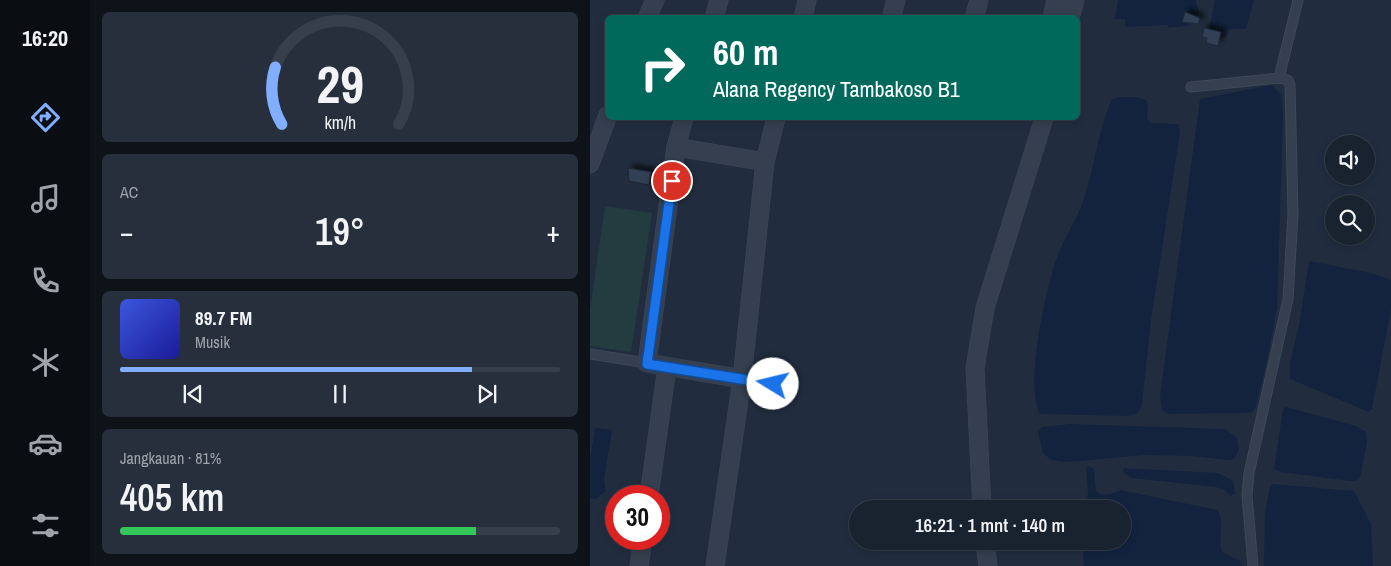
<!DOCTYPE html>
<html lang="id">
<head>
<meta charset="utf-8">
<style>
	body { margin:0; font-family:"Archivo Narrow",sans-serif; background:#262f3b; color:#f1f3f6; height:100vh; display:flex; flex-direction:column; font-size:19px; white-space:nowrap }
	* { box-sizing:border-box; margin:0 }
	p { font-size:16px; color:#9fa4aa }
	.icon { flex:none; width:28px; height:28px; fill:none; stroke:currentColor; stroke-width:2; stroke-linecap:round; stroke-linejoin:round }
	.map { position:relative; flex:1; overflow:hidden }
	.side { display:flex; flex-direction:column; gap:12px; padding:12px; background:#0e131a; width:500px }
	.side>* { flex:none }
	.top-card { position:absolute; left:15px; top:15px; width:475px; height:105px; border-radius:8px; box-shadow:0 2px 8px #0003,0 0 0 1px #373f4b; background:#00695c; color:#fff; overflow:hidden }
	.controls { position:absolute; left:735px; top:135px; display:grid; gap:10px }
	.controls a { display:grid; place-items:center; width:50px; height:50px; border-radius:50%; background:#19222f; box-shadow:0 2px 8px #0003,0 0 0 1px #373f4b; font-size:25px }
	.speed { position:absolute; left:15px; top:485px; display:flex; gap:10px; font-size:25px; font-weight:700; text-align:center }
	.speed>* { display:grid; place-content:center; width:65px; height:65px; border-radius:50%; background:#19222f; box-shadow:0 2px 8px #0003,0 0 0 1px #373f4b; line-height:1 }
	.speed .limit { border:8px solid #d22; background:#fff; color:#111 }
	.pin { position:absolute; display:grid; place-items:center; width:42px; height:42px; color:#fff; margin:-21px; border:2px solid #fff; border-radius:50%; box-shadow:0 1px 5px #0007 }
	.me { position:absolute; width:55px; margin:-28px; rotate:279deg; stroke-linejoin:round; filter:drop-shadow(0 0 4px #0008) }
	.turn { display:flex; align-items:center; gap:18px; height:105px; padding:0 25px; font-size:22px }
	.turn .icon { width:65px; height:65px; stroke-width:2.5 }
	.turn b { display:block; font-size:35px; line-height:42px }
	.big { font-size:38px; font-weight:600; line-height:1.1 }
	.side .tile { flex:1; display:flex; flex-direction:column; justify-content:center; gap:8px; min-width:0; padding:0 18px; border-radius:8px; background:#262f3b }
	.side .dial { align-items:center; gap:0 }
	.dial svg { height:130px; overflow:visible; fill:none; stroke:#373f4b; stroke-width:7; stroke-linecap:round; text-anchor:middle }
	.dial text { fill:#f1f3f6; stroke:none }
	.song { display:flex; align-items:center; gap:15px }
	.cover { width:60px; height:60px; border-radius:8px; background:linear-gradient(135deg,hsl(230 70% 55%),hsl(240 70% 35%)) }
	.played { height:5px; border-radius:2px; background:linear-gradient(90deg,#81aeff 80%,#373f4b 80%) }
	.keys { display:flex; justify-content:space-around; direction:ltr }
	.heat { display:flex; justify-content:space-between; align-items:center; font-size:28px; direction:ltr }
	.charge { height:8px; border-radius:4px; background:linear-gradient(90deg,#34c759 81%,#373f4b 0) }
	.trip { position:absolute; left:259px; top:500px; width:282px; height:50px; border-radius:25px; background:#19222f; box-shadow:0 2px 8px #0003,0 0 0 1px #373f4b; font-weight:600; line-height:50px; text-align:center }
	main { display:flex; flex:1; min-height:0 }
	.menu { display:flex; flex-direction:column; width:90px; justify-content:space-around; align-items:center; background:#0a0e13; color:#9fa4aa }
	.menu .icon { width:35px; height:35px }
	.menu .active { color:#81aeff }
	.menu b { font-size:22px; color:#f1f3f6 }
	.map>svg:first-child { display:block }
</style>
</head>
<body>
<main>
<nav class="menu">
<b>16:20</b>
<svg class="icon active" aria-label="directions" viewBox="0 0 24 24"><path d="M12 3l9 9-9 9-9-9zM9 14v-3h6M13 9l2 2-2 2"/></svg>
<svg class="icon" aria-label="music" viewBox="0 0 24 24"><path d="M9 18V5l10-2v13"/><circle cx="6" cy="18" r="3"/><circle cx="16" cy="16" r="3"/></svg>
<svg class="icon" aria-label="phone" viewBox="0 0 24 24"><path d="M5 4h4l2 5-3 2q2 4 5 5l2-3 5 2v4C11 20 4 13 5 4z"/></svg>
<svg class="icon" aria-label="climate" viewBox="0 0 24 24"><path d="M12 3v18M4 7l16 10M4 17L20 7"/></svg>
<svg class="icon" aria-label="car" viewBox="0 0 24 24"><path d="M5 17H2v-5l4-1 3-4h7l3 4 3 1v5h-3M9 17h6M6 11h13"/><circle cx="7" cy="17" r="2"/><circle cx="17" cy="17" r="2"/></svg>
<svg class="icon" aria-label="filters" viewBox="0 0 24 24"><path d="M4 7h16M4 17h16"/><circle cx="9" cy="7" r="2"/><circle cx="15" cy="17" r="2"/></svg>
</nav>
<section class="side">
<div class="tile dial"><svg viewBox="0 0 100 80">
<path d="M14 69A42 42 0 1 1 86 69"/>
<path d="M14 69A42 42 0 0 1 10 34" stroke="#81aeff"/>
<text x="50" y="56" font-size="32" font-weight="700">29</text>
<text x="50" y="72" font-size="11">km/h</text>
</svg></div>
<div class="tile"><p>AC</p>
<div class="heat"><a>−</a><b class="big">19°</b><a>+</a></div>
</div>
<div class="tile">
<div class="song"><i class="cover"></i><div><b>89.7 FM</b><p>Musik</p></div></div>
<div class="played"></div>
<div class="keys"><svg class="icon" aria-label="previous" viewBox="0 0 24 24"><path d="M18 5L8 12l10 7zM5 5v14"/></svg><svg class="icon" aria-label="pause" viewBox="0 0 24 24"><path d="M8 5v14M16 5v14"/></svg><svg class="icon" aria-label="next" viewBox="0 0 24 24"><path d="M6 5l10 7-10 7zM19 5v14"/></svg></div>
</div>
<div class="tile"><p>Jangkauan · 81%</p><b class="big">405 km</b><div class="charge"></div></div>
</section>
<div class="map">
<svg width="801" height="566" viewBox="0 0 801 566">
	<defs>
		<filter id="shadow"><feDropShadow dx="4.5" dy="-4.5" stdDeviation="2.5" flood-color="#0009"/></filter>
	</defs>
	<rect width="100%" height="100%" fill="#212d3f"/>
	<path fill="#233c40" d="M15 206 62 213 41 352 0 346V310Z"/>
	<g fill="#13233e">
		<path d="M528 0H606L609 15 595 12 592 22 602 25 578 28V25L535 27V19H525Z"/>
		<path d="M625 0H664L656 29H639L636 37 630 36 631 32 619 29Z"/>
		<path d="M682 85 691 95 693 117 687 308 677 361 666 406 663 412 656 413 578 414 572 410 570 396 610 99Z"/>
		<path d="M528 97H545L556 100 558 104 557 118 561 123 586 124 589 125 590 132 561 320 552 405 548 413 539 416 450 414C434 384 456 289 467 257 474 237 488 218 494 198 505 165 508 130 522 99Z"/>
		<path d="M719 261 781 273 801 280V309L782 409 779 412 700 379V363L709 325Z"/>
		<path d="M696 407 766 426 776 432 777 442 770 477 766 481H760L691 472 684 469 693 409Z"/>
		<path d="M480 424 635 429 647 438 649 450 644 459 637 460 603 456 555 455 477 462 461 460 453 453 448 432 452 427Z"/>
		<path d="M5 428 22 430 14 479 16 491 6 499 0 498V460Z"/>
		<path d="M499 466 504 469 506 491C514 498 521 494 530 490L627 510C636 520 627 539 632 552L650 561 652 566H494L492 541H532V509H495L498 495 496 468Z"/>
		<path d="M533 468 628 473 643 481 645 494 640 496 636 491 626 487 541 478 534 473Z"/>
		<path d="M682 484 764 491 781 524 783 566H674L675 511 680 487Z"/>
	</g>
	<g fill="#334156" stroke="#1c2636" filter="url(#shadow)">
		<path d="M595 12 610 18 608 24 592 22Z"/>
		<path d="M614 28 631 32 628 46 616 43 617 38 612 37Z"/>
		<path d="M38 168 61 172 59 185 39 181Z"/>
	</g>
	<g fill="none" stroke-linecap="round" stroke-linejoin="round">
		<defs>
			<g id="lane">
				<path d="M689 78 708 0"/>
				<path d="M601 87 689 78 698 80 700 85 703 214 698 299 659 473 657 495 663 566"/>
				<path d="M0 354 57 363"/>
			</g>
			<g id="street">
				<path d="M57 18 65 0"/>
				<path d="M124 18 129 0"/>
				<path d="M213 18 217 0"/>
				<path d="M301 18 306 0"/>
				<path d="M384 18 389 0"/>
				<path d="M462 18 466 0"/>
				<path d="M480 18 485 0"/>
				<path d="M86 147 94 118"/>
				<path d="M175 162 86 147 57 363 183 384"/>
				<path d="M0 164 18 115"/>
				<path d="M59 496 77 367"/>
				<path d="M392 509 385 368 395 308 454 118"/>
				<path d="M395 541 398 566"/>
				<path d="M49 566 53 539"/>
				<path d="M125 566 152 379 175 162 186 118"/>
			</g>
		</defs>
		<use href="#lane" stroke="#3e4858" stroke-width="11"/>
		<use href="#street" stroke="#3e4858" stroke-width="19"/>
		<use href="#lane" stroke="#353f4f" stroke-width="9"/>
		<use href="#street" stroke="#353f4f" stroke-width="18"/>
	</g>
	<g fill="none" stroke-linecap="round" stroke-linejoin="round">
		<defs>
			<path id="route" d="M82 181 57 364 183 384"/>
		</defs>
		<use href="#route" stroke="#114b97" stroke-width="12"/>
		<use href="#route" stroke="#1a73e8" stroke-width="9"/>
	</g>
</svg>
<div class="controls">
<a><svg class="icon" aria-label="sound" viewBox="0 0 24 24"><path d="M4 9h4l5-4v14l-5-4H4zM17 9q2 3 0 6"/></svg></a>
<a><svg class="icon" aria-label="search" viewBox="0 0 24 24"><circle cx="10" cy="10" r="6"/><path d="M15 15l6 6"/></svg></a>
</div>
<div class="speed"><div class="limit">30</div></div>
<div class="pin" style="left:82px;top:181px;background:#d93025"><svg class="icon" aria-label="arrive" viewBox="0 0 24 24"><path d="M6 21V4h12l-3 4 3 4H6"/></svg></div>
<svg class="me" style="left:183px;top:384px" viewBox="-20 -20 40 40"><circle r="19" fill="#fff"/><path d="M0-13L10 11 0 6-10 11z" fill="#1a73e8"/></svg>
<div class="trip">16:21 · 1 mnt · 140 m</div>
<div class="top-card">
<div class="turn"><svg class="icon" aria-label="right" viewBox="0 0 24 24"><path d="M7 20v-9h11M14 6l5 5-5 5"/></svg><div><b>60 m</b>Alana Regency Tambakoso B1</div></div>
</div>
</div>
</main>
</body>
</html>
